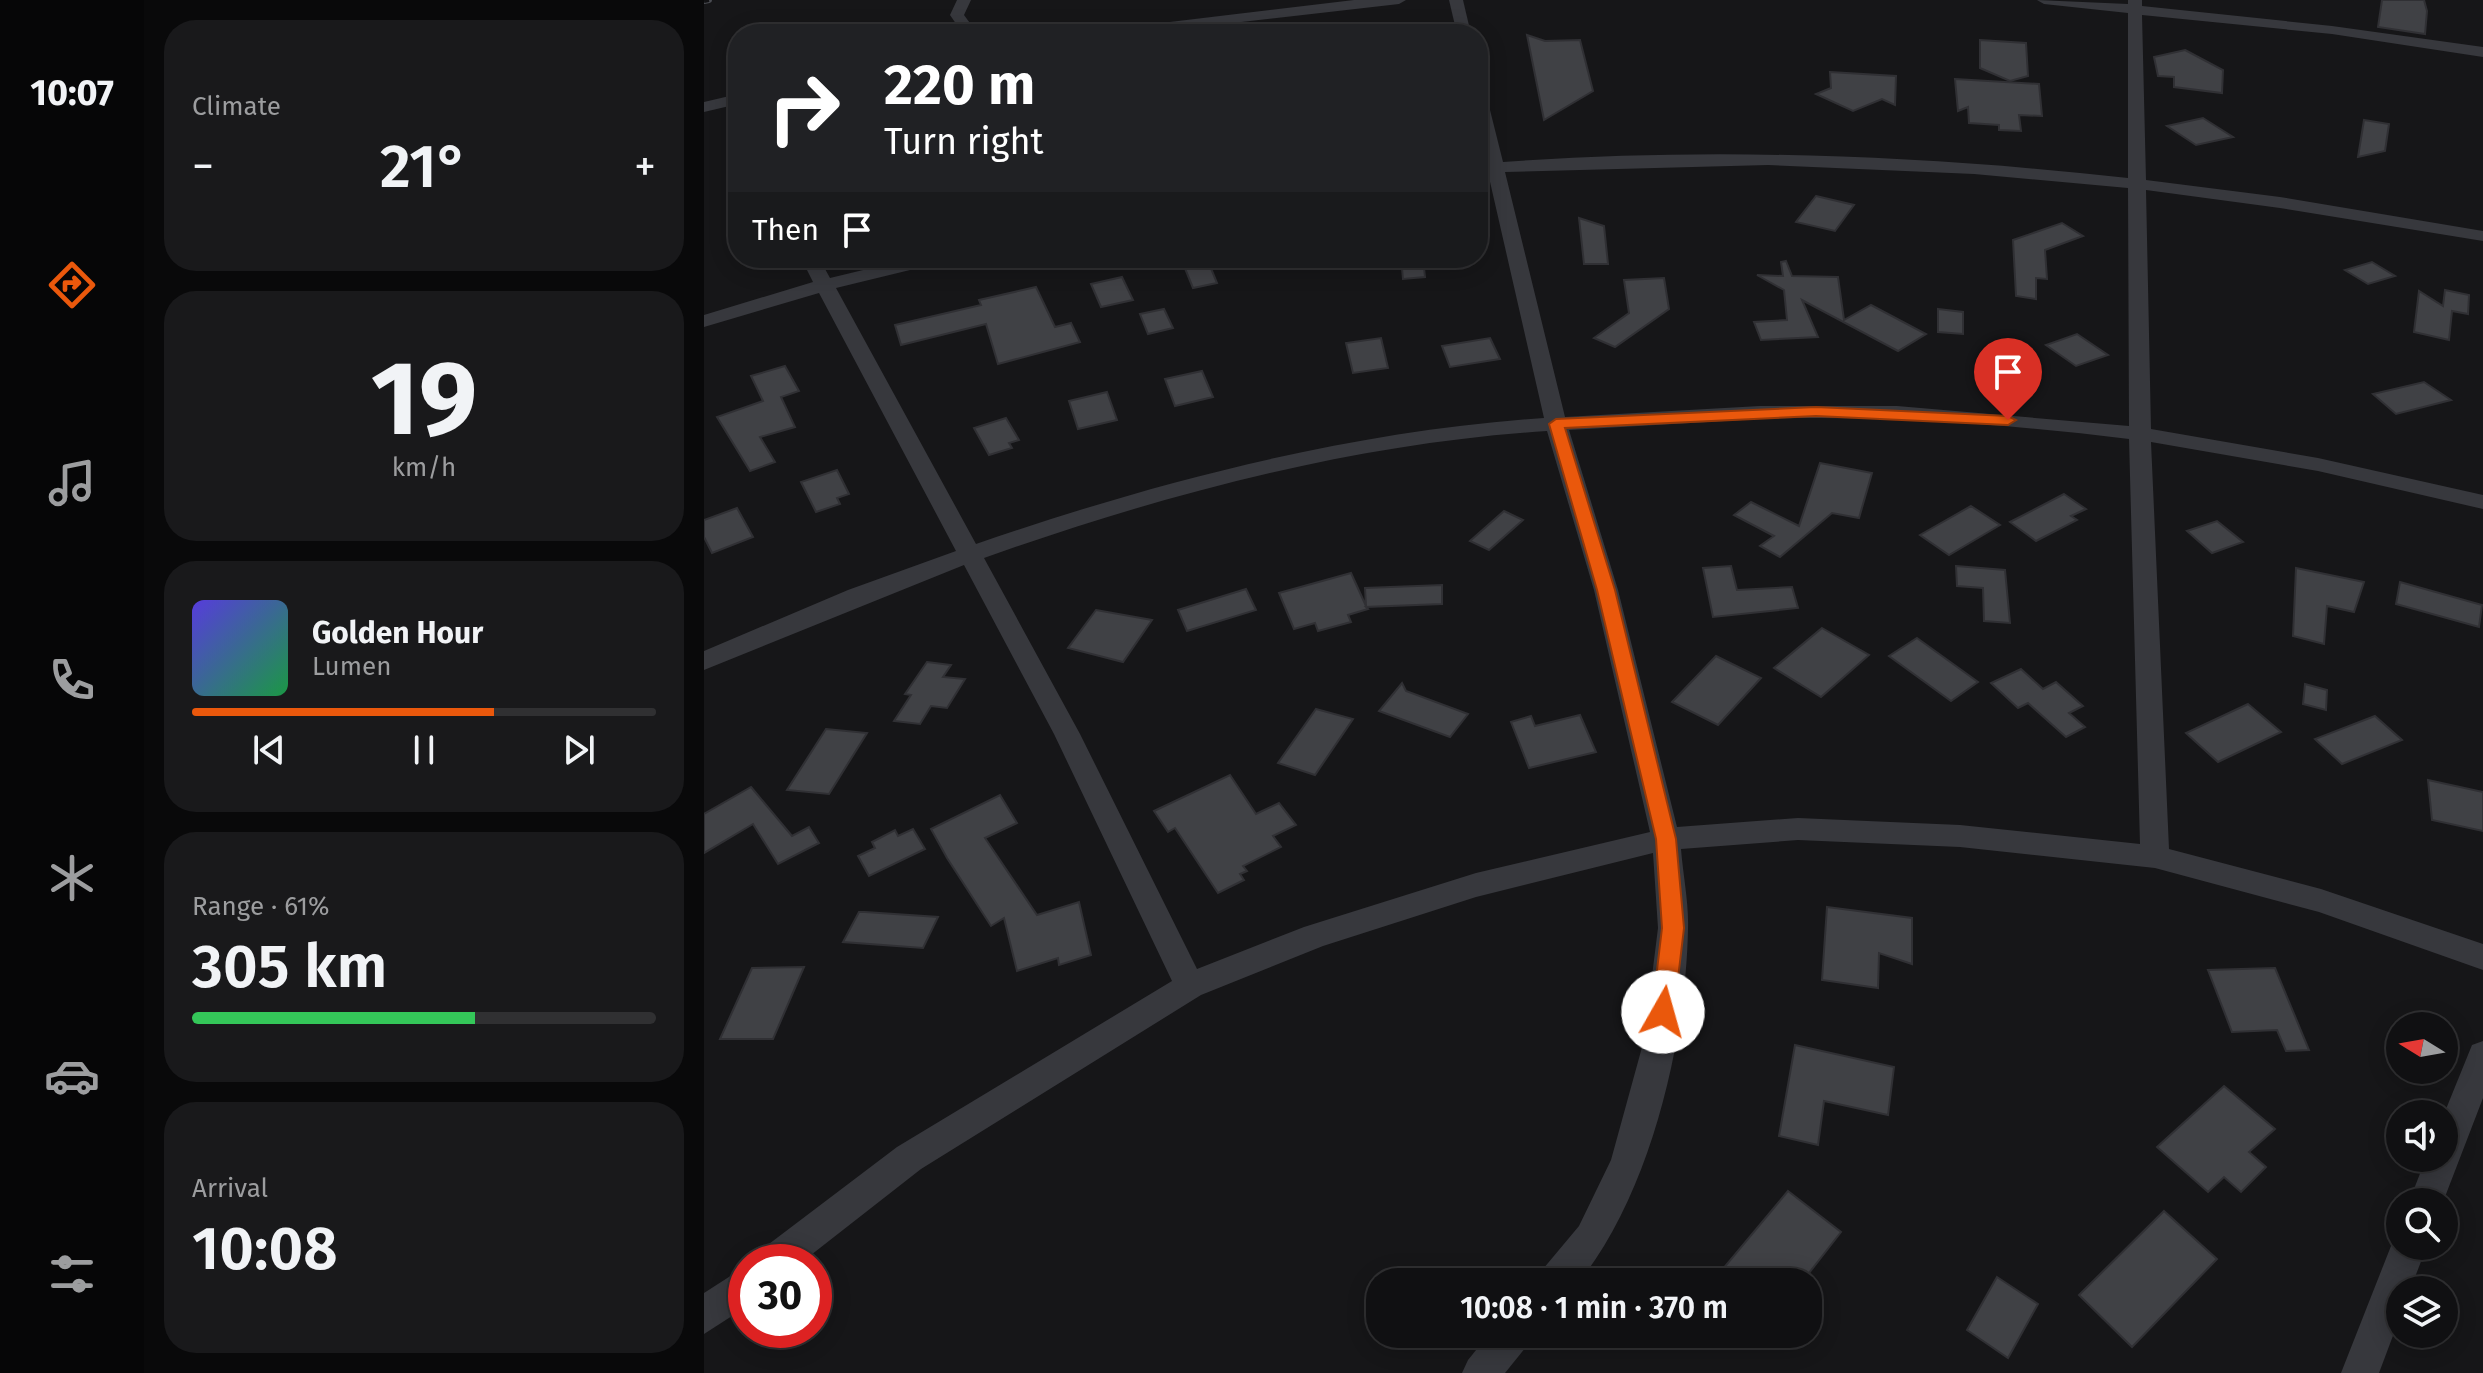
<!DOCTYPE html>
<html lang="en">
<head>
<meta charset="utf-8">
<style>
	body { margin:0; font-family:"Fira Sans",sans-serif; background:#19191b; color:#f1f3f6; height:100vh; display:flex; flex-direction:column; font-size:30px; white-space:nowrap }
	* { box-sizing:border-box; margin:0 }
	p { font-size:26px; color:#9c9d9f }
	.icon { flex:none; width:44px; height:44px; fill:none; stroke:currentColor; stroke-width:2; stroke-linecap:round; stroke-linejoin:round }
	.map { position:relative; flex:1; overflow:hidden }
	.details { display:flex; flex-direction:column; gap:20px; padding:20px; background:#09090a; width:560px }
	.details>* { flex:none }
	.top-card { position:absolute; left:24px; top:24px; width:760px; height:244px; border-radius:32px; box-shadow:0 4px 20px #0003,0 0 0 2px #303032; background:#202124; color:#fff; overflow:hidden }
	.needle { width:52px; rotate:281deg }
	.buttons { position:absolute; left:1682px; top:1012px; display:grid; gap:16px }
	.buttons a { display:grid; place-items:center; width:72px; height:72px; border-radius:50%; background:#101012; box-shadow:0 4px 20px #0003,0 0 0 2px #303032; font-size:40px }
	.speed { position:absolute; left:24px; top:1244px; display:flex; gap:16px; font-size:40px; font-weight:700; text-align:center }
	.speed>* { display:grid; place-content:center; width:104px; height:104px; border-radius:50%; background:#101012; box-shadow:0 4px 20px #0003,0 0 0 2px #303032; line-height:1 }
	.speed .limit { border:12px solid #d22; background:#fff; color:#111 }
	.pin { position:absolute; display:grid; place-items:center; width:68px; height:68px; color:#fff; margin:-82px -34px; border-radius:50% 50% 50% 0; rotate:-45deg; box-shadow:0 0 8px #0007 }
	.pin .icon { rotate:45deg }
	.me { position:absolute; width:88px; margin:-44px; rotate:7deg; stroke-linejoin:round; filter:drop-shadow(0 0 6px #0008) }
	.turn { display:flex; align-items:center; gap:28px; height:168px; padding:0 24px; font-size:36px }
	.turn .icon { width:104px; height:104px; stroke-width:2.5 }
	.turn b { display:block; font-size:56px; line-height:68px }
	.then { display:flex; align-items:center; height:76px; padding:0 24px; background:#0003; gap:16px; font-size:30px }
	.big { font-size:60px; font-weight:600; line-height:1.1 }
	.details .widget { flex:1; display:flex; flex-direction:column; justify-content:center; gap:12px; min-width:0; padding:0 28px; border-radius:32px; background:#19191b }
	.details .dial { align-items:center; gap:0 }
	.dial b { font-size:104px; line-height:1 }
	.song { display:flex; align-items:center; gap:24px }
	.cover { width:96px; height:96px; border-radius:12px; background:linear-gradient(135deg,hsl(250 70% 55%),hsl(140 70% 35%)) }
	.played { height:8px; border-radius:4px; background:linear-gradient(90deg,#ea580c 65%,#303032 65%) }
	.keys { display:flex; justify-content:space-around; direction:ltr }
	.heat { display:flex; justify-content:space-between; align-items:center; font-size:44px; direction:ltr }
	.charge { height:12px; border-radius:6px; background:linear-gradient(90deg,#34c759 61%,#303032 0) }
	.trip { position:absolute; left:662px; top:1268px; width:456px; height:80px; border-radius:32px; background:#101012; box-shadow:0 4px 20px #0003,0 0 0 2px #303032; font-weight:600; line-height:80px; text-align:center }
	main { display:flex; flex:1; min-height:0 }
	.tabs { display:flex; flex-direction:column; width:144px; justify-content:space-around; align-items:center; background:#060607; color:#9c9d9f }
	.tabs .icon { width:56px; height:56px }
	.tabs .selected { color:#ea580c }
	.tabs b { font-size:36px; color:#f1f3f6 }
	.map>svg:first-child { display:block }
</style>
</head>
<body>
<main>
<nav class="tabs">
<b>10:07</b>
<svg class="icon selected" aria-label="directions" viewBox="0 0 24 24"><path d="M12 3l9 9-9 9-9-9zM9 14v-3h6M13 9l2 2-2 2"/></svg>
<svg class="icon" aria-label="music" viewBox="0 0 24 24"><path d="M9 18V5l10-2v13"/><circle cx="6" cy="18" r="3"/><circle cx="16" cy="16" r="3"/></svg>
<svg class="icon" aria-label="phone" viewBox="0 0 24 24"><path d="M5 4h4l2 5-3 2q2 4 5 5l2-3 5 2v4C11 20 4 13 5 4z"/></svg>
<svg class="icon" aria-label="climate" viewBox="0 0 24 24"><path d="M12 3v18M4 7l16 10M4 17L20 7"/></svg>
<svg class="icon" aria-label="car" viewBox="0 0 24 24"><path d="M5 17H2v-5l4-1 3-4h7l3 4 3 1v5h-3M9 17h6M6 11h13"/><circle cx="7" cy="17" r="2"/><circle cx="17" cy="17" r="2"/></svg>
<svg class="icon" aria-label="filters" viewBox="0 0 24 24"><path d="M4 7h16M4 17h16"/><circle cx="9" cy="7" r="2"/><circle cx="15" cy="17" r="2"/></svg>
</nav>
<section class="details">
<div class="widget"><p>Climate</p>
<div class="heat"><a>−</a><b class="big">21°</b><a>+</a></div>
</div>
<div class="widget dial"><b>19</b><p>km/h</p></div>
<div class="widget">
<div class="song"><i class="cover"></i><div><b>Golden Hour</b><p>Lumen</p></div></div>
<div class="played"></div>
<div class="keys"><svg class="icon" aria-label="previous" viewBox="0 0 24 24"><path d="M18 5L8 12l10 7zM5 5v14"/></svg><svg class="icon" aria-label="pause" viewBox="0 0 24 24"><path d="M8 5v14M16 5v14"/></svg><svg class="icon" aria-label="next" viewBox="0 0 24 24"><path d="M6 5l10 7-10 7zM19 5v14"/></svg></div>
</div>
<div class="widget"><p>Range · 61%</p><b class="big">305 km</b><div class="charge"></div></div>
<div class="widget"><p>Arrival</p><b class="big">10:08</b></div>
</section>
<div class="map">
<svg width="1779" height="1373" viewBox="0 0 1779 1373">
	<rect width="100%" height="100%" fill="#161618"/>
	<g fill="#404145" stroke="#303034" stroke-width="2">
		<path d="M1678 0H1720L1723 11 1721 34 1674 27Z"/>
		<path d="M823 35 841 41 876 40 889 91 840 120Z"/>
		<path d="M1276 40 1322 43 1324 76 1306 81 1276 68Z"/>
		<path d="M1481 50 1519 70 1518 93 1470 87V77L1454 76 1450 57Z"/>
		<path d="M1126 72 1192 76 1191 105 1178 99 1149 111 1112 94 1127 88Z"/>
		<path d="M1251 79 1335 84 1338 116 1315 115 1317 131 1295 130V125L1265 123 1264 107 1254 111Z"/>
		<path d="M1499 118 1529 137 1492 145 1463 126Z"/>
		<path d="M1660 120 1685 124 1681 151 1654 157Z"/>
		<path d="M1112 196 1150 205 1131 231 1092 222Z"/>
		<path d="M875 218 900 226 904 264H880Z"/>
		<path d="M1358 223 1379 236 1341 250 1343 279 1332 278V299L1312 296 1309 240Z"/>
		<path d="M697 258H719L721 277 699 279Z"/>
		<path d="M504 261 513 283 489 288 480 266Z"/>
		<path d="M1082 261 1088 276 1134 277 1140 320 1167 305 1222 334 1194 351 1098 300 1114 337 1057 340 1050 322 1083 320 1080 290 1053 275 1079 276 1077 262Z"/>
		<path d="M1668 262 1691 276 1664 284 1641 270Z"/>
		<path d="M418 277 429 300 397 307 387 284Z"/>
		<path d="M960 278 965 309 911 347 890 338 925 313 920 280Z"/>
		<path d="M332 287 351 327 367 323 376 342 294 364 282 324 197 345 191 325 277 305 275 300Z"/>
		<path d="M1741 290 1765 295 1764 314 1748 311 1745 340 1710 332 1715 291 1739 306Z"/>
		<path d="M460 309 469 328 444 334 436 314Z"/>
		<path d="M1234 309 1259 312V334L1234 332Z"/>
		<path d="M1373 334 1404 355 1372 366 1342 345Z"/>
		<path d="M677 338 684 368 649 373 642 343Z"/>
		<path d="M786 338 796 359 746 367 738 346Z"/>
		<path d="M81 366 95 391 77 397 91 427 56 437 71 462 46 471 13 417 59 401 47 376Z"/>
		<path d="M498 371 509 397 471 406 461 379Z"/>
		<path d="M1720 382 1747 400 1692 414 1669 394Z"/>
		<path d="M403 392 413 420 374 429 365 401Z"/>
		<path d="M302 418 315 440 305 443 308 448 285 455 270 428Z"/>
		<path d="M1116 463 1168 473 1155 518 1128 513 1076 557 1056 546 1070 536 1030 515 1047 502 1095 526Z"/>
		<path d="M133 470 145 494 133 498 136 504 112 512 97 482Z"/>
		<path d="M1360 494 1382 509 1367 516 1373 520 1332 541 1306 522Z"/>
		<path d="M1267 506 1296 525 1245 555 1216 535Z"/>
		<path d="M33 508 49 537 8 553 0 537V520Z"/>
		<path d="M800 511 819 520 785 550 766 541Z"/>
		<path d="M1513 521 1539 542 1508 553 1483 531Z"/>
		<path d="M1027 566 1033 590 1088 587 1094 608 1009 617 999 568Z"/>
		<path d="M1252 566 1301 570 1306 623 1280 621 1279 588 1253 586Z"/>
		<path d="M1592 568 1660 582 1650 612 1623 606 1620 644 1589 636Z"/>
		<path d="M647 573 662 606 661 588 738 585V604L662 607 664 609 644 615 647 622 614 631 611 623 590 629 575 593Z"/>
		<path d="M1696 582 1778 605 1775 627 1692 604Z"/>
		<path d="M542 589 552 610 483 631 474 610Z"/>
		<path d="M392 610 448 620 419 662 364 648Z"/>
		<path d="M1118 628 1165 655 1117 697 1070 668Z"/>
		<path d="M1213 638 1274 682 1247 701 1185 656Z"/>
		<path d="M1012 656 1057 678 1014 725 968 702Z"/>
		<path d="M223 662 247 665 239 677 261 679 243 708 227 706 216 724 190 721 207 695 201 694Z"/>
		<path d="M1317 669 1339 689 1352 682 1379 706 1365 713 1381 727 1362 737 1324 703 1314 708 1287 683Z"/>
		<path d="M698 683 702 691 764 714 746 737 675 711Z"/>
		<path d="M1601 684 1623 690 1622 710 1599 704Z"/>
		<path d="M1544 704 1577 732 1514 762 1482 733Z"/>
		<path d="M612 709 649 719 611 775 574 763Z"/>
		<path d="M876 715 892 752 825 768 807 722 827 716 831 726Z"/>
		<path d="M1671 716 1698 740 1638 764 1611 739Z"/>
		<path d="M122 729 163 733 125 794 83 790Z"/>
		<path d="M526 775 552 814 575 803 592 825 569 836 577 847 539 866 543 871 536 874 540 880 514 893 471 828 464 832 450 811Z"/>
		<path d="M1724 780 1779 792V831L1728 820Z"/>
		<path d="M47 787 88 836 105 827 115 843 74 864 49 824 0 853V814Z"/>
		<path d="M296 795 313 823 281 838 333 915 375 902 387 955 355 965 354 958 313 971 300 918 287 926 243 858 227 829Z"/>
		<path d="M209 829 221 849 165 876 154 856 171 848 168 842 191 830 194 836Z"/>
		<path d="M1123 907 1208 918V964L1175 953 1174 988 1118 980Z"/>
		<path d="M155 912H161L234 917 219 948 139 942Z"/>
		<path d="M100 967 69 1039H16L48 968Z"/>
		<path d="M1571 968 1605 1050 1582 1051 1573 1030 1528 1032 1504 970Z"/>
		<path d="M1091 1045 1190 1067 1184 1115 1120 1101 1114 1145 1075 1136Z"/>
		<path d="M1520 1086 1571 1129 1545 1152 1562 1167 1537 1192 1520 1177 1504 1192 1453 1147Z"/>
		<path d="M1084 1191 1137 1232 1098 1282H1008Z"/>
		<path d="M1460 1211 1513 1259 1428 1347 1375 1295Z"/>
		<path d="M1293 1277 1334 1304 1304 1358 1263 1330Z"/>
	</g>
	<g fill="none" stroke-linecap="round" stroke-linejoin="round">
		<g fill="#37383d" fill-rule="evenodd">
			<path d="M253 0H267L260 15 274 34H259L246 15Z"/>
			<path d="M650 0H702L695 4 432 34H392L399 30Z"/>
			<path d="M745 0H759L767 34H753Z"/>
			<path d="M1333 0 1424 4V0H1438V6L1628 26 1779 47V57L1628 34 1438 15 1442 180 1576 197 1779 231V241L1576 208 1442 190 1447 429 1614 458 1779 495V509L1614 471 1447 442 1465 849 1617 889 1779 944V970L1615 912 1451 868 1256 847 1094 840 977 849C979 875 985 903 984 929 982 1041 946 1194 875 1282H834L839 1269 875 1226 907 1160 940 1040 954 928 949 853 772 897 619 946 497 995 217 1169 98 1262H52L57 1250 193 1147 468 981 350 734 260 565 0 670V651L144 590 252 551 115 293 0 327V315L109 282 97 258H115L126 278 209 258H241L239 262 132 288 272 544C454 481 648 431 840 418L784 173 774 174V164L782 163 774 129V89L782 94 799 162C1007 147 1217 155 1424 178V13L1340 4ZM1064 165 1270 174 1424 188 1425 426 1193 406H1056L861 417 801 172ZM1056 419C1179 415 1302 424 1425 439L1436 844 1256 825 1094 818 973 827 914 590 865 430ZM843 431 890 590 946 832 772 873 600 927 493 969 376 734 280 558C460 494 652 443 843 431Z"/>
			<path d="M34 94V104L0 112V102Z"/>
			<path d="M1779 1041V1098L1739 1202H1705L1722 1158H1740V1114L1768 1045Z"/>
			<path d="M1696 1232V1246H1723L1706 1290H1696V1317L1675 1373H1637L1687 1246Z"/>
			<path d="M42 1266V1307L0 1334V1293Z"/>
			<path d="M785 1334H828L822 1347 801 1373H758L764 1360Z"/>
		</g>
		<defs>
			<path id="rail" d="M0 1 5 0"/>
		</defs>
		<use href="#rail" stroke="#4a4c52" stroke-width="6"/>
		<use href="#rail" stroke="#111113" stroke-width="4" stroke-dasharray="11" stroke-linecap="butt"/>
	</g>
	<path fill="#ea580c" stroke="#983908" stroke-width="2" d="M1112 407 1304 416 1312 420 1304 425 1112 416 861 428 911 590 972 839 980 928 970 1012 967 1019H951L948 1012 958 928 952 839 893 590 845 424 852 419Z"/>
</svg>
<div class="buttons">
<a><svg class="needle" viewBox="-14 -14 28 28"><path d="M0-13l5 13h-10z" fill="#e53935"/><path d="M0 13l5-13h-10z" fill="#9c9d9f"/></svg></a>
<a><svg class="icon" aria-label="sound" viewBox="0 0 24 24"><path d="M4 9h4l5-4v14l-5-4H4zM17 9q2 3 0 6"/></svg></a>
<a><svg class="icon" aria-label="search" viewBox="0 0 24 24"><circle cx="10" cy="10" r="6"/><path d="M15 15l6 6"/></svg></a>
<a><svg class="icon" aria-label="layers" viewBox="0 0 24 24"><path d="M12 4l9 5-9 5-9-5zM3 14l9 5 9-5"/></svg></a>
</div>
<div class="speed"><div class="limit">30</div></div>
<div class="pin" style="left:1304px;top:420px;background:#d93025"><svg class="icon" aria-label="arrive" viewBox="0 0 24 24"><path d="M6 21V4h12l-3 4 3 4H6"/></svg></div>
<svg class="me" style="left:959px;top:1012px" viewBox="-20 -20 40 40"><circle r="19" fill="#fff"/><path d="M0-13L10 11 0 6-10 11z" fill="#ea580c"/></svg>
<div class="trip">10:08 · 1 min · 370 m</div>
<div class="top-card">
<div class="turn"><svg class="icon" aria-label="right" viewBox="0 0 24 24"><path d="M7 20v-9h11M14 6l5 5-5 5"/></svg><div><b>220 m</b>Turn right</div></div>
<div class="then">Then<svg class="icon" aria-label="arrive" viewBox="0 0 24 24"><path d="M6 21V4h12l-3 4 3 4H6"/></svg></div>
</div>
</div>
</main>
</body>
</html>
